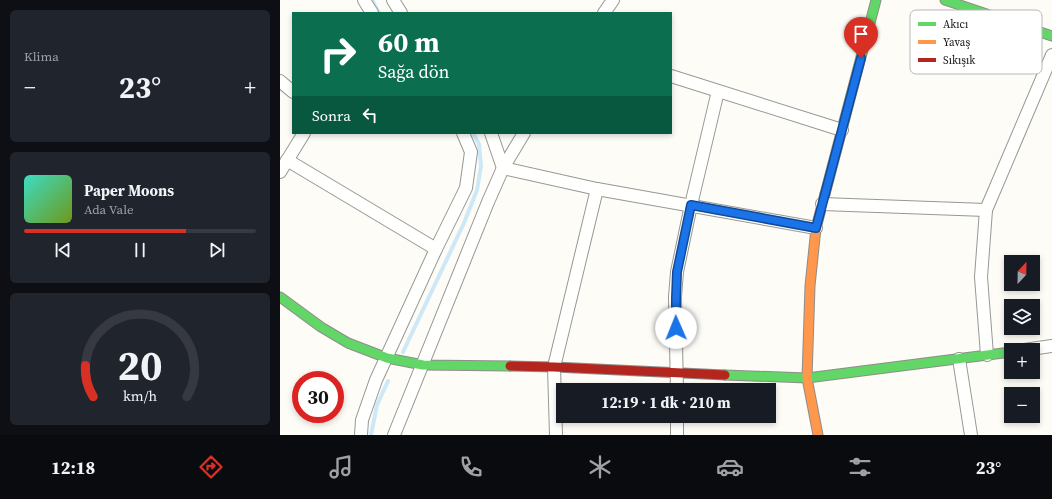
<!DOCTYPE html>
<html lang="tr">
<head>
<meta charset="utf-8">
<style>
	body { margin:0; font-family:"Source Serif 4",serif; background:#20242c; color:#f1f3f6; height:100vh; display:flex; flex-direction:column; font-size:15px; white-space:nowrap }
	* { box-sizing:border-box; margin:0 }
	p { font-size:13px; color:#9ea1a6 }
	.icon { flex:none; width:22px; height:22px; fill:none; stroke:currentColor; stroke-width:2; stroke-linecap:round; stroke-linejoin:round }
	.map { position:relative; flex:1; overflow:hidden }
	.details { display:flex; flex-direction:column; gap:10px; padding:10px; background:#0d0f14; width:280px }
	.details>* { flex:none }
	.top-card { position:absolute; left:12px; top:12px; width:380px; height:122px; border-radius:0px; box-shadow:0 2px 6px #0003; background:#0b6e4f; color:#fff; overflow:hidden }
	.needle { width:26px; rotate:22deg }
	.fabs { position:absolute; left:724px; top:255px; display:grid; gap:8px }
	.fabs a { display:grid; place-items:center; width:36px; height:36px; border-radius:0px; background:#171b24; box-shadow:0 2px 6px #0003; font-size:20px }
	.speed { position:absolute; left:12px; top:371px; display:flex; gap:8px; font-size:20px; font-weight:700; text-align:center }
	.speed>* { display:grid; place-content:center; width:52px; height:52px; border-radius:50%; background:#171b24; box-shadow:0 2px 6px #0003; line-height:1 }
	.speed .limit { border:6px solid #d22; background:#fff; color:#111 }
	.pin { position:absolute; display:grid; place-items:center; width:34px; height:34px; color:#fff; margin:-41px -17px; border-radius:50% 50% 50% 0; rotate:-45deg; box-shadow:0 0 4px #0007 }
	.pin .icon { rotate:45deg }
	.me { position:absolute; width:44px; margin:-22px; rotate:359deg; stroke-linejoin:round; filter:drop-shadow(0 0 3px #0008) }
	.turn { display:flex; align-items:center; gap:14px; height:84px; padding:0 20px; font-size:18px }
	.turn .icon { width:52px; height:52px; stroke-width:2.5 }
	.turn b { display:block; font-size:28px; line-height:34px }
	.then { display:flex; align-items:center; height:38px; padding:0 20px; background:#0003; gap:8px; font-size:15px }
	.big { font-size:30px; font-weight:700; line-height:1.1 }
	.details .widget { flex:1; display:flex; flex-direction:column; justify-content:center; gap:6px; min-width:0; padding:0 14px; border-radius:6px; background:#20242c }
	.details .dial { align-items:center; gap:0 }
	.dial svg { height:104px; overflow:visible; fill:none; stroke:#363941; stroke-width:7; stroke-linecap:round; text-anchor:middle }
	.dial text { fill:#f1f3f6; stroke:none }
	.song { display:flex; align-items:center; gap:12px }
	.cover { width:48px; height:48px; border-radius:6px; background:linear-gradient(135deg,hsl(170 70% 55%),hsl(80 70% 35%)) }
	.played { height:4px; border-radius:2px; background:linear-gradient(90deg,#d93025 70%,#363941 70%) }
	.keys { display:flex; justify-content:space-around; direction:ltr }
	.heat { display:flex; justify-content:space-between; align-items:center; font-size:22px; direction:ltr }
	.trip { position:absolute; left:276px; top:383px; width:220px; height:40px; border-radius:0px; background:#171b24; box-shadow:0 2px 6px #0003; font-weight:700; line-height:40px; text-align:center }
	.tab-bar { display:flex; height:64px; justify-content:space-around; align-items:center; background:#090b0e; color:#9ea1a6 }
	.tab-bar .icon { width:28px; height:28px }
	.tab-bar .on { color:#d93025 }
	.tab-bar b { font-size:18px; color:#f1f3f6 }
	main { display:flex; flex:1; min-height:0 }
	.map>svg:first-child { display:block }
</style>
</head>
<body>
<main>
<section class="details">
<div class="widget"><p>Klima</p>
<div class="heat"><a>−</a><b class="big">23°</b><a>+</a></div>
</div>
<div class="widget">
<div class="song"><i class="cover"></i><div><b>Paper Moons</b><p>Ada Vale</p></div></div>
<div class="played"></div>
<div class="keys"><svg class="icon" aria-label="previous" viewBox="0 0 24 24"><path d="M18 5L8 12l10 7zM5 5v14"/></svg><svg class="icon" aria-label="pause" viewBox="0 0 24 24"><path d="M8 5v14M16 5v14"/></svg><svg class="icon" aria-label="next" viewBox="0 0 24 24"><path d="M6 5l10 7-10 7zM19 5v14"/></svg></div>
</div>
<div class="widget dial"><svg viewBox="0 0 100 80">
<path d="M14 69A42 42 0 1 1 86 69"/>
<path d="M14 69A42 42 0 0 1 8 45" stroke="#d93025"/>
<text x="50" y="56" font-size="32" font-weight="700">20</text>
<text x="50" y="72" font-size="11">km/h</text>
</svg></div>
</section>
<div class="map">
<svg width="772" height="435" viewBox="0 0 772 435">
	<rect width="100%" height="100%" fill="#fdfcf7"/>
	<g fill="none" stroke-linecap="round" stroke-linejoin="round">
		<g stroke="#cde8f7" stroke-width="4">
			<path d="M92 0 99 13"/>
			<path d="M123 352 184 223 197 190 201 166 199 144 193 133"/>
			<path d="M91 435 97 405 108 381"/>
		</g>
		<defs>
			<g id="street">
				<path d="M84 0 92 13"/>
				<path d="M113 0 121 13"/>
				<path d="M324 13 333 0"/>
				<path d="M391 76 562 130"/>
				<path d="M0 81 13 92"/>
				<path d="M211 133 223 168 317 189 536 228"/>
				<path d="M7 160 156 249"/>
				<path d="M0 172 24 133"/>
				<path d="M542 204 706 210"/>
				<path d="M744 350 772 346"/>
				<path d="M707 355 701 277 706 210 772 55"/>
				<path d="M679 359 691 435"/>
				<path d="M397 390 395 297 397 272 411 205 438 91"/>
				<path d="M81 435 82 420 96 380 156 249 186 188 191 152 183 133"/>
				<path d="M114 435 208 202 223 168 244 133"/>
				<path d="M276 435 274 367 317 189"/>
				<path d="M397 435V416"/>
			</g>
			<g id="fast">
				<path d="M665 0 772 36"/>
				<path d="M545 194 596 0"/>
				<path d="M0 297 41 327 68 343 107 358 143 365 230 366"/>
				<path d="M445 375 527 378 731 352"/>
			</g>
			<path id="slow" d="M538 435 527 378 530 286 536 228 545 194"/>
			<path id="jam" d="M230 366 274 367 445 375"/>
		</defs>
		<use href="#street" stroke="#979795" stroke-width="14"/>
		<use href="#fast" stroke="#8e8d8b" stroke-width="11"/>
		<use href="#slow" stroke="#8e8d8b" stroke-width="11"/>
		<use href="#jam" stroke="#8e8d8b" stroke-width="11"/>
		<use href="#street" stroke="#fffffe" stroke-width="12"/>
		<use href="#fast" stroke="#63d668" stroke-width="9"/>
		<use href="#slow" stroke="#ff974d" stroke-width="9"/>
		<use href="#jam" stroke="#b3261e" stroke-width="9"/>
	</g>
	<g fill="none" stroke-linecap="round" stroke-linejoin="round">
		<defs>
			<path id="route" d="M396 328V298L397 272 411 205 536 228 581 58"/>
		</defs>
		<use href="#route" stroke="#114b97" stroke-width="10"/>
		<use href="#route" stroke="#1a73e8" stroke-width="7"/>
	</g>
	<rect x="630" y="10" width="132" height="64" rx="6" fill="#fff" stroke="#b8b8b8" stroke-width="1"/>
	<rect x="638" y="22" width="18" height="4" fill="#63d668"/>
	<rect x="638" y="40" width="18" height="4" fill="#ff974d"/>
	<rect x="638" y="58" width="18" height="4" fill="#b3261e"/>
	<g font-size="11" fill="#111">
		<text x="663" y="28">Akıcı</text>
		<text x="663" y="46">Yavaş</text>
		<text x="663" y="64">Sıkışık</text>
	</g>
</svg>
<div class="fabs">
<a><svg class="needle" viewBox="-14 -14 28 28"><path d="M0-13l5 13h-10z" fill="#e53935"/><path d="M0 13l5-13h-10z" fill="#9ea1a6"/></svg></a>
<a><svg class="icon" aria-label="layers" viewBox="0 0 24 24"><path d="M12 4l9 5-9 5-9-5zM3 14l9 5 9-5"/></svg></a>
<a>+</a>
<a>−</a>
</div>
<div class="speed"><div class="limit">30</div></div>
<div class="pin" style="left:581px;top:58px;background:#d93025"><svg class="icon" aria-label="arrive" viewBox="0 0 24 24"><path d="M6 21V4h12l-3 4 3 4H6"/></svg></div>
<svg class="me" style="left:396px;top:328px" viewBox="-20 -20 40 40"><circle r="19" fill="#fff"/><path d="M0-13L10 11 0 6-10 11z" fill="#1a73e8"/></svg>
<div class="trip">12:19 · 1 dk · 210 m</div>
<div class="top-card">
<div class="turn"><svg class="icon" aria-label="right" viewBox="0 0 24 24"><path d="M7 20v-9h11M14 6l5 5-5 5"/></svg><div><b>60 m</b>Sağa dön</div></div>
<div class="then">Sonra<svg class="icon" aria-label="left" viewBox="0 0 24 24"><path d="M17 20v-9H6M10 6l-5 5 5 5"/></svg></div>
</div>
</div>
</main>
<nav class="tab-bar">
<b>12:18</b>
<svg class="icon on" aria-label="directions" viewBox="0 0 24 24"><path d="M12 3l9 9-9 9-9-9zM9 14v-3h6M13 9l2 2-2 2"/></svg>
<svg class="icon" aria-label="music" viewBox="0 0 24 24"><path d="M9 18V5l10-2v13"/><circle cx="6" cy="18" r="3"/><circle cx="16" cy="16" r="3"/></svg>
<svg class="icon" aria-label="phone" viewBox="0 0 24 24"><path d="M5 4h4l2 5-3 2q2 4 5 5l2-3 5 2v4C11 20 4 13 5 4z"/></svg>
<svg class="icon" aria-label="climate" viewBox="0 0 24 24"><path d="M12 3v18M4 7l16 10M4 17L20 7"/></svg>
<svg class="icon" aria-label="car" viewBox="0 0 24 24"><path d="M5 17H2v-5l4-1 3-4h7l3 4 3 1v5h-3M9 17h6M6 11h13"/><circle cx="7" cy="17" r="2"/><circle cx="17" cy="17" r="2"/></svg>
<svg class="icon" aria-label="filters" viewBox="0 0 24 24"><path d="M4 7h16M4 17h16"/><circle cx="9" cy="7" r="2"/><circle cx="15" cy="17" r="2"/></svg>
<b>23°</b>
</nav>
</body>
</html>
